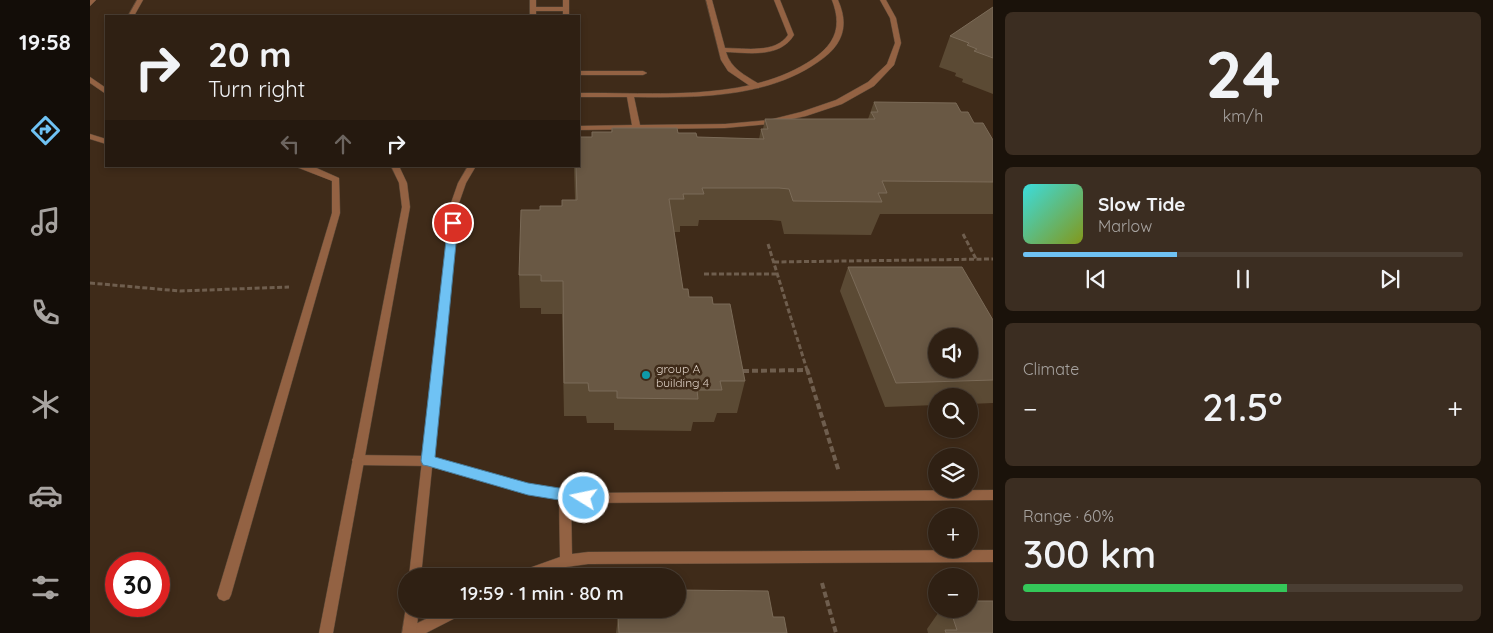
<!DOCTYPE html>
<html lang="en">
<head>
<meta charset="utf-8">
<style>
	body { margin:0; font-family:Quicksand,sans-serif; background:#3b2d21; color:#f1f3f6; height:100vh; display:flex; flex-direction:column; font-size:19px; white-space:nowrap }
	* { box-sizing:border-box; margin:0 }
	p { font-size:16px; color:#a7a3a0 }
	.icon { flex:none; width:28px; height:28px; fill:none; stroke:currentColor; stroke-width:2; stroke-linecap:round; stroke-linejoin:round }
	.map { position:relative; flex:1; overflow:hidden }
	.drawer { display:flex; flex-direction:column; gap:12px; padding:12px; background:#1a120a; width:500px }
	.drawer>* { flex:none }
	.banner { position:absolute; left:15px; top:15px; width:475px; height:152px; border-radius:0px; box-shadow:0 2px 8px #0003,0 0 0 1px #4a3e33; background:#2f2013; color:#f1f3f6; overflow:hidden }
	.buttons { position:absolute; left:838px; top:328px; display:grid; gap:10px }
	.buttons a { display:grid; place-items:center; width:50px; height:50px; border-radius:50%; background:#2f2013; box-shadow:0 2px 8px #0003,0 0 0 1px #4a3e33; font-size:25px }
	.speed { position:absolute; left:15px; top:552px; display:flex; gap:10px; font-size:25px; font-weight:700; text-align:center }
	.speed>* { display:grid; place-content:center; width:65px; height:65px; border-radius:50%; background:#2f2013; box-shadow:0 2px 8px #0003,0 0 0 1px #4a3e33; line-height:1 }
	.speed .limit { border:8px solid #d22; background:#fff; color:#111 }
	.pin { position:absolute; display:grid; place-items:center; width:42px; height:42px; color:#fff; margin:-21px; border:2px solid #fff; border-radius:50%; box-shadow:0 1px 5px #0007 }
	.me { position:absolute; width:55px; margin:-28px; rotate:280deg; stroke-linejoin:round; filter:drop-shadow(0 0 4px #0008) }
	.turn { display:flex; align-items:center; gap:18px; height:105px; padding:0 20px; font-size:22px }
	.turn .icon { width:65px; height:65px; stroke-width:2.5 }
	.turn b { display:block; font-size:35px; line-height:42px }
	.lanes { display:flex; align-items:center; height:48px; padding:0 20px; background:#0003; justify-content:center; gap:25px; direction:ltr }
	.lanes .off { opacity:.35 }
	.big { font-size:38px; font-weight:600; line-height:1.1 }
	.drawer .tile { flex:1; display:flex; flex-direction:column; justify-content:center; gap:8px; min-width:0; padding:0 18px; border-radius:8px; background:#3b2d21 }
	.drawer .dial { align-items:center; gap:0 }
	.dial b { font-size:65px; line-height:1 }
	.song { display:flex; align-items:center; gap:15px }
	.cover { width:60px; height:60px; border-radius:8px; background:linear-gradient(135deg,hsl(180 70% 55%),hsl(70 70% 35%)) }
	.played { height:5px; border-radius:2px; background:linear-gradient(90deg,#6fc2f4 35%,#4a3e33 35%) }
	.keys { display:flex; justify-content:space-around; direction:ltr }
	.heat { display:flex; justify-content:space-between; align-items:center; font-size:28px; direction:ltr }
	.charge { height:8px; border-radius:4px; background:linear-gradient(90deg,#34c759 60%,#4a3e33 0) }
	.trip { position:absolute; left:308px; top:568px; width:288px; height:50px; border-radius:25px; background:#2f2013; box-shadow:0 2px 8px #0003,0 0 0 1px #4a3e33; font-weight:600; line-height:50px; text-align:center }
	main { display:flex; flex:1; min-height:0 }
	.menu { display:flex; flex-direction:column; width:90px; justify-content:space-around; align-items:center; background:#130d08; color:#a7a3a0 }
	.menu .icon { width:35px; height:35px }
	.menu .selected { color:#6fc2f4 }
	.menu b { font-size:22px; color:#f1f3f6 }
	.map>svg:first-child { display:block }
</style>
</head>
<body>
<main>
<nav class="menu">
<b>19:58</b>
<svg class="icon selected" aria-label="directions" viewBox="0 0 24 24"><path d="M12 3l9 9-9 9-9-9zM9 14v-3h6M13 9l2 2-2 2"/></svg>
<svg class="icon" aria-label="music" viewBox="0 0 24 24"><path d="M9 18V5l10-2v13"/><circle cx="6" cy="18" r="3"/><circle cx="16" cy="16" r="3"/></svg>
<svg class="icon" aria-label="phone" viewBox="0 0 24 24"><path d="M5 4h4l2 5-3 2q2 4 5 5l2-3 5 2v4C11 20 4 13 5 4z"/></svg>
<svg class="icon" aria-label="climate" viewBox="0 0 24 24"><path d="M12 3v18M4 7l16 10M4 17L20 7"/></svg>
<svg class="icon" aria-label="car" viewBox="0 0 24 24"><path d="M5 17H2v-5l4-1 3-4h7l3 4 3 1v5h-3M9 17h6M6 11h13"/><circle cx="7" cy="17" r="2"/><circle cx="17" cy="17" r="2"/></svg>
<svg class="icon" aria-label="filters" viewBox="0 0 24 24"><path d="M4 7h16M4 17h16"/><circle cx="9" cy="7" r="2"/><circle cx="15" cy="17" r="2"/></svg>
</nav>
<div class="map">
<svg width="903" height="633" viewBox="0 0 903 633">
	<rect width="100%" height="100%" fill="#3f2b19"/>
	<g fill="none" stroke-linecap="round" stroke-linejoin="round">
		<defs>
			<g id="service">
				<path d="M440 0H446V7H473V0H479V16H473V11H446V16H440Z"/>
				<path d="M616 0H622L635 48C655 48 685 54 698 35L684 0H690L704 35C690 58 660 53 636 52 641 69 655 75 669 84V88H663L638 71 631 60Z"/>
				<path d="M489 71H553L557 73 553 75H489Z"/>
			</g>
			<g id="minor">
				<path d="M0 134 16 139V144L0 139Z"/>
				<path d="M204 166H222L249 178 250 213 141 595 139 599 134 601 129 599 127 595 242 213V181Z"/>
				<path d="M268 455 338 456 438 484 494 493 903 490V500L494 503 481 501 482 554 498 552 903 550V562L498 564 476 567 449 576H427L428 572 470 557 469 499 438 494 338 466 268 465 264 463 262 460 264 457Z"/>
				<path d="M357 609H377L375 613 336 633H315L317 628Z"/>
			</g>
			<g id="tertiary">
				<path d="M0 0H6L0 6Z"/>
				<path d="M47 0H53L44 16H38Z"/>
				<path d="M742 0H748C760 27 752 46 728 62 677 98 605 98 544 97L550 125 635 124 679 120 711 112 746 100 778 82 797 64 805 43 800 18 790 0H796L806 18 811 43 804 65 784 86 752 104 716 116 679 124 635 128 489 130V126L542 125 537 97H489V93C562 92 659 103 723 59 746 43 752 26 742 0Z"/>
				<path d="M0 77 16 88V94L0 83Z"/>
				<path d="M301 166H309L317 183 320 207 243 633H229L312 207 309 183Z"/>
				<path d="M378 166H386L376 183 369 203 331 576H319L361 203 368 183Z"/>
				<path d="M316 607V609H329L326 633H312Z"/>
			</g>
		</defs>
		<use href="#service" stroke="#5b4938" stroke-width="1"/>
		<use href="#minor" stroke="#5b4938" stroke-width="1"/>
		<use href="#tertiary" stroke="#5b4938" stroke-width="1"/>
		<g stroke="#6f5e4e" stroke-width="3" stroke-dasharray="5 2.5" stroke-linecap="butt">
			<path d="M873 234 886 259"/>
			<path d="M678 244 717 370"/>
			<path d="M684 262 903 259"/>
			<path d="M614 274H687"/>
			<path d="M0 283 90 291 199 287"/>
		</g>
		<g stroke="#6f5e4e" stroke-width="4" stroke-dasharray="6 3" stroke-linecap="butt">
			<path d="M717 369 749 472"/>
			<path d="M653 371 717 370"/>
			<path d="M732 583 746 633"/>
		</g>
		<use href="#service" fill="#936243" fill-rule="evenodd"/>
		<use href="#minor" fill="#936243" fill-rule="evenodd"/>
		<use href="#tertiary" fill="#936243" fill-rule="evenodd"/>
	</g>
	<g fill="#5b4a34">
		<path d="M903 7V94L872 82 873 79 865 76 866 73 849 67 860 36Z"/>
		<path d="M784 102 871 112 903 140V214H790L781 235 694 234 691 221 681 220H609L608 226H590V232H584L593 289 599 297 623 304 655 381 647 413H627L624 422H603L601 431 524 430V423H497L496 416H474L472 314H451V308H430L429 275 450 210 472 206 485 200 484 166H489L502 137V132H521L522 128 588 133 607 137 669 139 671 129H673L675 119H778Z"/>
		<path d="M758 267 903 320V403L879 404V396H846V405L795 407 750 291Z"/>
		<path d="M535 609H586L683 617 697 633H526L528 617H534Z"/>
		<path d="M851 609H879L903 633H838L837 629Z"/>
	</g>
	<g fill="#695844" stroke="#7b6b58" fill-rule="evenodd">
		<path d="M903 7V58L884 51 887 49 877 45 879 43 860 36Z"/>
		<path d="M784 102 866 103 871 112H878L884 123H893L903 140V182L792 181 797 193H788L792 202 703 201 699 189 689 188H612L614 194H593L594 199H579L593 289H598L599 297H622L623 304H640L655 381H630L632 390H607L608 399 527 398V391H499L498 383H474L473 281H451V275H429L431 210H450V206H472V200H487L486 166H489V137H502V132H522V128H587L588 133H606L607 137 674 139 671 129H678L675 119H785L781 112H788Z"/>
		<path d="M758 267H872L903 320V380L806 383ZM846 336H879V369H846Z"/>
		<path d="M586 590 678 591 683 617H694L697 633H529L528 617 540 618 539 609H586Z"/>
		<path d="M879 601H903V633H856L855 630H867L860 609H879Z"/>
	</g>
	<path fill="#6fc2f4" stroke="#487e9f" d="M363 219 368 223 345 457 438 483 494 492 498 494 500 498 498 502 494 504 438 495 338 466 333 465 331 461 358 223Z"/>
	<circle fill="#0f9aa8" stroke="#3f2b19" stroke-width="2" cx="556" cy="375" r="5"/>
	<g text-anchor="middle" dominant-baseline="central" stroke-width="5" stroke-linejoin="round" paint-order="stroke">
		<g font-size="12" fill="#ddd0c5" stroke="#3f2b19" text-anchor="start">
			<text x="566" y="368">group A<tspan x="566" dy="14">building 4</tspan></text>
		</g>
	</g>
</svg>
<div class="buttons">
<a><svg class="icon" aria-label="sound" viewBox="0 0 24 24"><path d="M4 9h4l5-4v14l-5-4H4zM17 9q2 3 0 6"/></svg></a>
<a><svg class="icon" aria-label="search" viewBox="0 0 24 24"><circle cx="10" cy="10" r="6"/><path d="M15 15l6 6"/></svg></a>
<a><svg class="icon" aria-label="layers" viewBox="0 0 24 24"><path d="M12 4l9 5-9 5-9-5zM3 14l9 5 9-5"/></svg></a>
<a>+</a>
<a>−</a>
</div>
<div class="speed"><div class="limit">30</div></div>
<div class="pin" style="left:363px;top:223px;background:#d93025"><svg class="icon" aria-label="arrive" viewBox="0 0 24 24"><path d="M6 21V4h12l-3 4 3 4H6"/></svg></div>
<svg class="me" style="left:494px;top:498px" viewBox="-20 -20 40 40"><circle r="17" fill="#6fc2f4" stroke="#fff" stroke-width="3"/><path d="M0-11L8 9 0 5-8 9z" fill="#fff"/></svg>
<div class="trip">19:59 · 1 min · 80 m</div>
<div class="banner">
<div class="turn"><svg class="icon" aria-label="right" viewBox="0 0 24 24"><path d="M7 20v-9h11M14 6l5 5-5 5"/></svg><div><b>20 m</b>Turn right</div></div>
<div class="lanes"><svg class="icon off" aria-label="left" viewBox="0 0 24 24"><path d="M17 20v-9H6M10 6l-5 5 5 5"/></svg><svg class="icon off" aria-label="ahead" viewBox="0 0 24 24"><path d="M12 20V5M6 11l6-6 6 6"/></svg><svg class="icon" aria-label="right" viewBox="0 0 24 24"><path d="M7 20v-9h11M14 6l5 5-5 5"/></svg></div>
</div>
</div>
<section class="drawer">
<div class="tile dial"><b>24</b><p>km/h</p></div>
<div class="tile">
<div class="song"><i class="cover"></i><div><b>Slow Tide</b><p>Marlow</p></div></div>
<div class="played"></div>
<div class="keys"><svg class="icon" aria-label="previous" viewBox="0 0 24 24"><path d="M18 5L8 12l10 7zM5 5v14"/></svg><svg class="icon" aria-label="pause" viewBox="0 0 24 24"><path d="M8 5v14M16 5v14"/></svg><svg class="icon" aria-label="next" viewBox="0 0 24 24"><path d="M6 5l10 7-10 7zM19 5v14"/></svg></div>
</div>
<div class="tile"><p>Climate</p>
<div class="heat"><a>−</a><b class="big">21.5°</b><a>+</a></div>
</div>
<div class="tile"><p>Range · 60%</p><b class="big">300 km</b><div class="charge"></div></div>
</section>
</main>
</body>
</html>
